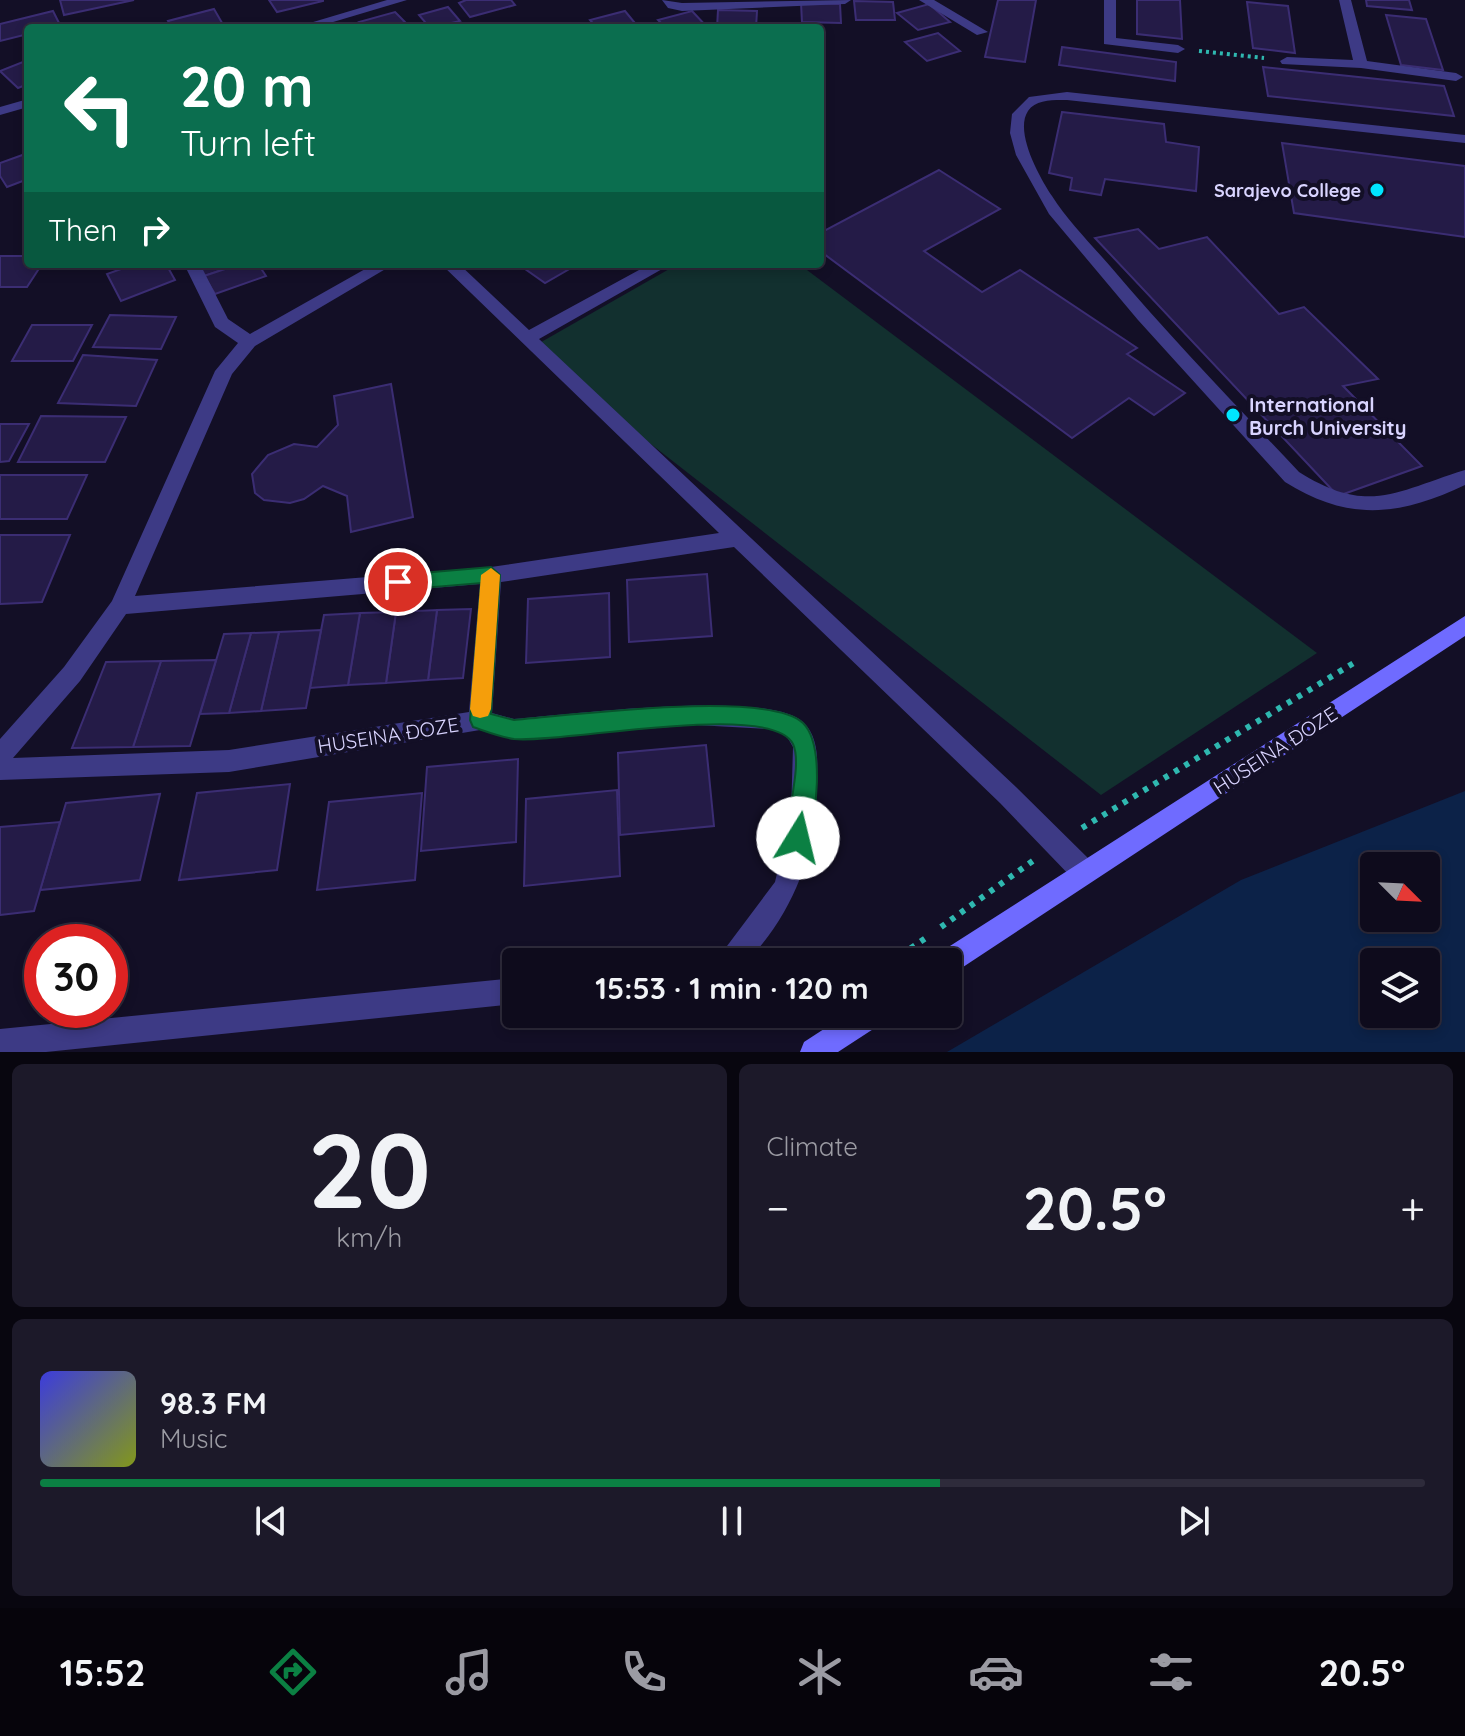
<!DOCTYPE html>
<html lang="en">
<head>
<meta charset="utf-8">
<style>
	body { margin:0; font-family:Quicksand,sans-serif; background:#1c1929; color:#f1f3f6; height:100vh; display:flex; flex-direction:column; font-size:30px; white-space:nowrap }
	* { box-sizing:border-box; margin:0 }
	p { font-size:26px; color:#9b9ba3 }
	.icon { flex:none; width:44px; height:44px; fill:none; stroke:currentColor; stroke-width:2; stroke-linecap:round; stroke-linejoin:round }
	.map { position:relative; height:1052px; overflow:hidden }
	.sheet { display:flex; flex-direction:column; gap:12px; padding:12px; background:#08060f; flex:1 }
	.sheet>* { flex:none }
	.banner { position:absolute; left:24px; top:24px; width:800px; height:244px; border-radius:8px; box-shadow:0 4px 12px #0003,0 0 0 2px #2e2b3b; background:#0b6e4f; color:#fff; overflow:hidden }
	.needle { width:52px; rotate:114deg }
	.controls { position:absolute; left:1360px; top:852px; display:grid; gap:16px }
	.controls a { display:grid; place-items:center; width:80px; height:80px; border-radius:8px; background:#0e0b1c; box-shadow:0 4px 12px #0003,0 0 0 2px #2e2b3b; font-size:40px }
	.speed { position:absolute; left:24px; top:924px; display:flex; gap:16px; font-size:40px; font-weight:700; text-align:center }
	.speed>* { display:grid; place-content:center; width:104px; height:104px; border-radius:50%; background:#0e0b1c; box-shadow:0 4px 12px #0003,0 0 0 2px #2e2b3b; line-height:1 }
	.speed .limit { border:12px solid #d22; background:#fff; color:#111 }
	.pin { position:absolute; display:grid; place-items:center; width:68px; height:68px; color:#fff; margin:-34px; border:4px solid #fff; border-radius:50%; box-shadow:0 2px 8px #0007 }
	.me { position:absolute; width:88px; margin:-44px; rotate:9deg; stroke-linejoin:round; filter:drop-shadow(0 0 6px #0008) }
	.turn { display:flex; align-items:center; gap:28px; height:168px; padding:0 24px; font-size:36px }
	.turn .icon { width:104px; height:104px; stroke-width:2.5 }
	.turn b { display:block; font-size:56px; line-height:68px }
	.then { display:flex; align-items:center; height:76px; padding:0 24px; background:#0003; gap:16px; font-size:30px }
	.big { font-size:60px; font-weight:800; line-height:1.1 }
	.sheet .widget { flex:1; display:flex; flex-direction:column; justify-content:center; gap:12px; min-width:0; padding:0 28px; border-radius:12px; background:#1c1929 }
	.sheet .dial { align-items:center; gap:0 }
	.dial b { font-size:104px; line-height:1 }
	.song { display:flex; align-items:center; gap:24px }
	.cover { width:96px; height:96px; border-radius:12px; background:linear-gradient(135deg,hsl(240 70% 55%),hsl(70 70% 35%)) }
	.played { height:8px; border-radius:4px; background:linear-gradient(90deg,#0b8043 65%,#2e2b3b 65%) }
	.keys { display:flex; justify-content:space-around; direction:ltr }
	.heat { display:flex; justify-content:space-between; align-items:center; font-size:44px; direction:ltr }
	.sheet .tiles { flex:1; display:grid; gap:12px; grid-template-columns:1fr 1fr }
	.widget:last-child { grid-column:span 2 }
	.trip { position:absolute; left:502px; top:948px; width:460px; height:80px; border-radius:8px; background:#0e0b1c; box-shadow:0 4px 12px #0003,0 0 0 2px #2e2b3b; font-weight:800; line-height:80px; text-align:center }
	.dock { display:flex; height:128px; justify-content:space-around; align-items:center; background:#06040b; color:#9b9ba3 }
	.dock .icon { width:56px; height:56px }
	.dock .active { color:#0b8043 }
	.dock b { font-size:36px; color:#f1f3f6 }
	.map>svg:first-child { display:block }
</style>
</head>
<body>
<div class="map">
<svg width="1465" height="1052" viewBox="0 0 1465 1052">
	<rect width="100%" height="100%" fill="#130f26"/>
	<path fill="#12302f" d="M678 264H799L1317 653 1101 795 529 349Z"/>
	<path fill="#0c2248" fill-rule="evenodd" d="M1465 791V1052H947L1241 880ZM1374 866H1426V918H1374ZM1374 962H1426V1014H1374Z"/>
	<g fill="#241b47" stroke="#3b2d73" stroke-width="2">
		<path d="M60 0H134L64 15Z"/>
		<path d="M269 0H323V1L277 12Z"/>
		<path d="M466 0H511L515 5 470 17 459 3Z"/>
		<path d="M998 0H1036L1025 62 985 57Z"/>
		<path d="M1137 0H1180L1182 39 1137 34Z"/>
		<path d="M1366 0H1409L1412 10 1367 6Z"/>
		<path d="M854 1 893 2 895 20H856Z"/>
		<path d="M1247 2 1288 6 1295 53 1253 48Z"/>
		<path d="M801 3 840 4 841 23 802 22Z"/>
		<path d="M929 4 950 22 918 30 897 13Z"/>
		<path d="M448 7 460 21 430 28 419 15Z"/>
		<path d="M214 9 225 28H172L168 21Z"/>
		<path d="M718 10 757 11 756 28H717Z"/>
		<path d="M53 11 60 25 28 28V34L0 41V24Z"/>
		<path d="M625 11 639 28H597L590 20Z"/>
		<path d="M692 11 708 28H666L658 20Z"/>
		<path d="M395 12 405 22 385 28H364L359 22Z"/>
		<path d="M1386 15 1426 19 1443 70 1401 65Z"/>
		<path d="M938 33 960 51 927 61 905 42Z"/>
		<path d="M1062 47 1176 62 1175 81 1059 65Z"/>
		<path d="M28 60V84L18 88 0 71Z"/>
		<path d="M1263 67 1444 86 1454 116 1268 96Z"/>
		<path d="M1062 112 1164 124 1166 142 1199 147 1196 191 1105 179 1101 195 1070 190 1072 178 1049 173Z"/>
		<path d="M1282 143 1465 166V237L1294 213Z"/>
		<path d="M28 153V179L7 187 0 176V163Z"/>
		<path d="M939 170 1000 209 924 251 982 292 1020 270 1137 348 1127 354 1185 393 1154 415 1129 398 1072 438 820 251V233Z"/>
		<path d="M1138 229 1159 249 1207 237 1279 314 1304 307 1378 379 1343 386 1422 466 1338 496 1095 238Z"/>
		<path d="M0 256H28V264H42L27 287H0Z"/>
		<path d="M135 264H166L175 280 121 301 107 274Z"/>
		<path d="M197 264H240L204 276Z"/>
		<path d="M240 264H258L266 276 215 294 204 276Z"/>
		<path d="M518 264H578L545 283Z"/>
		<path d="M110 315 176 317 161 349 93 347Z"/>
		<path d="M32 325H92L73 361H12Z"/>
		<path d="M83 355 157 360 136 406 58 403Z"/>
		<path d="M391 384 413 517 351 532 347 496 323 486 304 499 290 503 264 500 255 493 252 474 268 455 294 444 317 447 338 425 334 396Z"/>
		<path d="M41 416 126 417 105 462H18Z"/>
		<path d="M0 424H29L9 461 0 462Z"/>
		<path d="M0 475H87L67 519H0Z"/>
		<path d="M0 535H70L42 602 0 604Z"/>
		<path d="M707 574 712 636 629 642 627 580Z"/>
		<path d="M609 593 610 657 526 663 528 599Z"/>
		<path d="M471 609 463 678 428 680 437 610Z"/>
		<path d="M437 610 428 680 386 683 396 612Z"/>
		<path d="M396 612 386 683 348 685 360 613Z"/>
		<path d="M360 613 348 685 310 688 324 615Z"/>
		<path d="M321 630 306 708 261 711 279 632Z"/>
		<path d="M279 632 261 711 229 713 251 633Z"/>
		<path d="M251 633 229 713 200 714 224 634Z"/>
		<path d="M216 660 190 746 133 747 161 661Z"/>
		<path d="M161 661 133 747 72 748 106 662Z"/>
		<path d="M706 745 714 826 620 835 618 753Z"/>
		<path d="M518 759 516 842 421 851 427 767Z"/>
		<path d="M290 784 277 870 179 880 197 793Z"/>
		<path d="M617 790 620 876 524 886 526 799Z"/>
		<path d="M422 793 415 880 317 890 329 802Z"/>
		<path d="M160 794 140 880 40 890 66 803Z"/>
		<path d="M60 822 34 911 0 915V827Z"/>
	</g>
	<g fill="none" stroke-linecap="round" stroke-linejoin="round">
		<path stroke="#2fb8b0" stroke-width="4" stroke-dasharray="3 4" stroke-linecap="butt" d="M1199 51 1264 58"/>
		<g stroke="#2fb8b0" stroke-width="6" stroke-dasharray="5 7" stroke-linecap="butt">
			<path d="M1082 828 1357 661"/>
			<path d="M941 927 1034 860"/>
			<path d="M891 962 930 935"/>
			<path d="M745 1014 775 1024 805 1014"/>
		</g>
		<g fill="#3d3a85" fill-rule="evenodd">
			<path d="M919 0H934L988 32 977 35Z"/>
			<path d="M1067 92 1465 135V143L1067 100C1054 100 1036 99 1028 111 1014 132 1040 178 1052 196 1068 221 1090 243 1110 266 1170 337 1235 404 1299 472 1369 516 1396 491 1465 470V485C1400 516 1348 522 1285 482L1138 320 1049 214 1016 155 1010 133 1012 114 1029 97Z"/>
		</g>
		<g fill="#3d3a85" fill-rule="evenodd">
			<path d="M387 0H407L313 28H293Z"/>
			<path d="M662 0 682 3 851 0 845 4 682 11 668 8Z"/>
			<path d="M1104 0H1116V38L1178 45 1185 49 1178 53 1104 44Z"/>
			<path d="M1339 0H1351L1367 61 1456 73 1463 77 1456 81 1361 68 1282 64 1280 61 1287 57 1353 60Z"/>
			<path d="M28 99V107L0 115V107Z"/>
			<path d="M184 264H200L228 319 250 334 374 264H394L255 346 232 374 135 596 491 567 719 533 441 264H459L529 330 650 264H671L539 339 1016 787 1092 862 1095 871 1092 880 1083 883 1074 880 1000 803 734 547 501 582 492 713 514 719C567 715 768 689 803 722 824 742 816 778 815 804 814 862 787 921 746 962H715L775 882 791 814 793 747 786 735 770 729 696 725 514 739 480 730 229 772 0 780V739L64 667 112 601 215 371 238 343 215 327ZM480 584 469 712 229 750 13 758 80 681 126 614Z"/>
			<path d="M516 978V1004L46 1052H0V1029Z"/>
		</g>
		<g fill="#6f6bff" fill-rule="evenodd">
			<path d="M1465 616V636L957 971 948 975V962H935L939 953Z"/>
			<path d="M847 1014H884L881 1024 838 1052H800L804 1042Z"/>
		</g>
	</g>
	<path fill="#0b8043" stroke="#07532c" stroke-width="2" d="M491 567 500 575 491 714 514 720C566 716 768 689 803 723 825 745 817 819 806 846L798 849 790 846C781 826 804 768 793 744 772 700 561 744 514 739 500 737 485 731 473 727L470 720 481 583 398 590 389 582 398 575Z"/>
	<path fill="#f59e0b" d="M491 568 500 575 491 709 488 716 480 718 473 716 470 709 481 575Z"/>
	<g fill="#00e5ff" stroke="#130f26" stroke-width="3">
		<circle cx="1377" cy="190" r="8"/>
		<circle cx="1233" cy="415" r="8"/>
	</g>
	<g text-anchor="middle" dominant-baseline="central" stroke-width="8" stroke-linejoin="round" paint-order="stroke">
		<g font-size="18" font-weight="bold" fill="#d9d4ff" stroke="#130f26" text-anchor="end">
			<text x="1361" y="190">Sarajevo College</text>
		</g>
		<g font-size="20" font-weight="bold" fill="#d9d4ff" stroke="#130f26" text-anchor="start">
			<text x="1249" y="404">International<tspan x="1249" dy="23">Burch University</tspan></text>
		</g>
		<g font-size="20" fill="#d9d4ff" stroke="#130f26">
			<text transform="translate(388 735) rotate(-9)">HUSEINA ĐOZE</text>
			<text transform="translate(1275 750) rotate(-33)">HUSEINA ĐOZE</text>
		</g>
	</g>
</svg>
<div class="controls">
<a><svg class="needle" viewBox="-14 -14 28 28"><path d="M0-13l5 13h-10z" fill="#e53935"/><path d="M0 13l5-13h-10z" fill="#9b9ba3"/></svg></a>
<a><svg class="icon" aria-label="layers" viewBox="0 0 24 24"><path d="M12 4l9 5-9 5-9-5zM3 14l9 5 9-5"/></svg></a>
</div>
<div class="speed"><div class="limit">30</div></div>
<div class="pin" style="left:398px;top:582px;background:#d93025"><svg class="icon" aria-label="arrive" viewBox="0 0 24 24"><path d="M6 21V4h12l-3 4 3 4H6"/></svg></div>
<svg class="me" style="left:798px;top:838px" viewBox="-20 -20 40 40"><circle r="19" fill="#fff"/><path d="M0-13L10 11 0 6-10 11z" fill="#0b8043"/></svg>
<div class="trip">15:53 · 1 min · 120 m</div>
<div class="banner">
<div class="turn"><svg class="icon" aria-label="left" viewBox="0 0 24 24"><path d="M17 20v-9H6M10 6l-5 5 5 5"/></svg><div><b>20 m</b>Turn left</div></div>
<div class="then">Then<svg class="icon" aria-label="right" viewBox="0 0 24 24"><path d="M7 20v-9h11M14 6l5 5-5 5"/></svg></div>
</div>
</div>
<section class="sheet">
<div class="tiles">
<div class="widget dial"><b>20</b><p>km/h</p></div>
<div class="widget"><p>Climate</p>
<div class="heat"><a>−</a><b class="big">20.5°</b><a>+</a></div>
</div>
<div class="widget">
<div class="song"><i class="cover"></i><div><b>98.3 FM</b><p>Music</p></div></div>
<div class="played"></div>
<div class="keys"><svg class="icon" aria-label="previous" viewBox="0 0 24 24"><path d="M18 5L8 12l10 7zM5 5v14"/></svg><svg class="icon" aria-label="pause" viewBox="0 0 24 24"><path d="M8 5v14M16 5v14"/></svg><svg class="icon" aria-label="next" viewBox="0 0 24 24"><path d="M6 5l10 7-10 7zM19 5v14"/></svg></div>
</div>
</div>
</section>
<nav class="dock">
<b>15:52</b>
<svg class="icon active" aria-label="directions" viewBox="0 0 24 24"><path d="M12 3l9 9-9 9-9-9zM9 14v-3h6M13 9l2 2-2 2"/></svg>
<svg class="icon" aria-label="music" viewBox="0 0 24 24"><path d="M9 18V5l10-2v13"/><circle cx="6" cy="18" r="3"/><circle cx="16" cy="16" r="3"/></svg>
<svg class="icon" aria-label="phone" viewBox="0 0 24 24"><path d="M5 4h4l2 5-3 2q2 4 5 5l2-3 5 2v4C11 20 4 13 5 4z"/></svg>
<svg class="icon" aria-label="climate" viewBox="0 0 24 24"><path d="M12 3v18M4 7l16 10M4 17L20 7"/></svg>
<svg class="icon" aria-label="car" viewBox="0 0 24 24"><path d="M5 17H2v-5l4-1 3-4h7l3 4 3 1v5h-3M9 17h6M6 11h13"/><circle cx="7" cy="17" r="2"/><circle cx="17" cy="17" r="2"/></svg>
<svg class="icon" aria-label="filters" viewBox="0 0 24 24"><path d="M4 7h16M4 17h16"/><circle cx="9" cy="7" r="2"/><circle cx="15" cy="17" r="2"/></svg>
<b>20.5°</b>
</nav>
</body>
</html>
